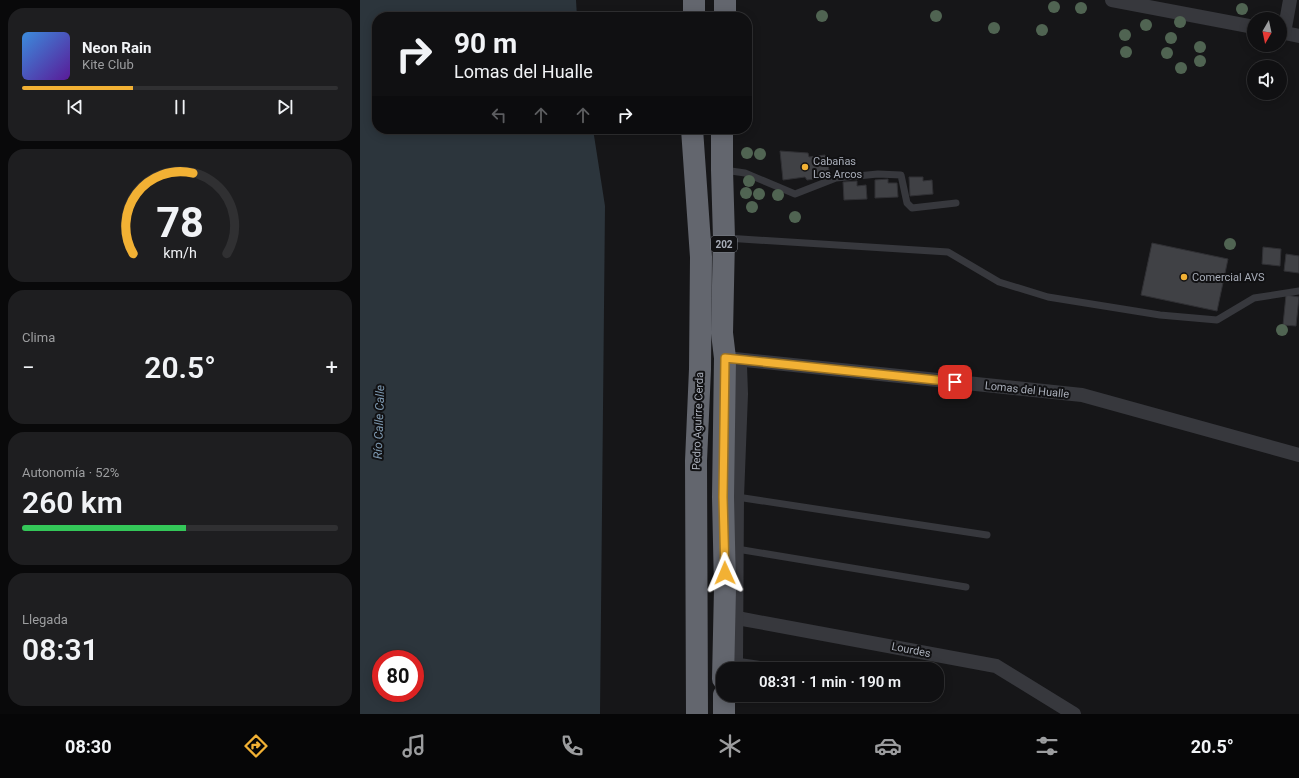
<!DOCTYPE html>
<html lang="es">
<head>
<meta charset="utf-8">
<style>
	body { margin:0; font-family:Roboto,sans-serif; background:#1e1e20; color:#f1f3f6; height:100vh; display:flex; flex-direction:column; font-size:15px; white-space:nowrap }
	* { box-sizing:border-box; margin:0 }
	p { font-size:13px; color:#9c9d9f }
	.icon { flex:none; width:22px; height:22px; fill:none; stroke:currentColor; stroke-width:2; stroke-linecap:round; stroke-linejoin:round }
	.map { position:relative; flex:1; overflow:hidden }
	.drawer { display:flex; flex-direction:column; gap:8px; padding:8px; background:#09090a; width:360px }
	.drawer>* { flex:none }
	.banner { position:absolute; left:12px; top:12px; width:380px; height:122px; border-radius:16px; box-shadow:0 2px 10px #0003,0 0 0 1px #303032; background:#101012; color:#f1f3f6; overflow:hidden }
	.needle { width:26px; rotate:189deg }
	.fabs { position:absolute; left:887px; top:12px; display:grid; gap:8px }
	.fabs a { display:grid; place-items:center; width:40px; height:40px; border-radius:50%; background:#101012; box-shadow:0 2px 10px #0003,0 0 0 1px #303032; font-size:20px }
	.speed { position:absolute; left:12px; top:650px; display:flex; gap:8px; font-size:20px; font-weight:700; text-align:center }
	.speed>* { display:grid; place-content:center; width:52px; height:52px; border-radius:50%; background:#101012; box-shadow:0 2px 10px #0003,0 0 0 1px #303032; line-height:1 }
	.speed .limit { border:6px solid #d22; background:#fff; color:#111 }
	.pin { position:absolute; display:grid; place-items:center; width:34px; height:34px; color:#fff; margin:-17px; border-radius:8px; box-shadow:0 2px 6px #0006 }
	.me { position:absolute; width:44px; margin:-22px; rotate:359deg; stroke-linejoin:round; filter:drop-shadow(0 0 3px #0008) }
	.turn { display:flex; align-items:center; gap:14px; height:84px; padding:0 16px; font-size:18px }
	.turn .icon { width:52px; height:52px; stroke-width:2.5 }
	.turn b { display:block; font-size:28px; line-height:34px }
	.lanes { display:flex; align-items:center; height:38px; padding:0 16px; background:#0003; justify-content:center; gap:20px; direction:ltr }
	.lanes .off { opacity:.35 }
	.big { font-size:30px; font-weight:600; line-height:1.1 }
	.drawer .widget { flex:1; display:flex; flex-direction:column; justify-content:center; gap:6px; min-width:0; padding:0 14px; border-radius:16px; background:#1e1e20 }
	.drawer .dial { align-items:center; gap:0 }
	.dial svg { height:104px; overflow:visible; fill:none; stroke:#303032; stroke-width:7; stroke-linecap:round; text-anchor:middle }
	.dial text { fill:#f1f3f6; stroke:none }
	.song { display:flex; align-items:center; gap:12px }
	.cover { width:48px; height:48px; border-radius:6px; background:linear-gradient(135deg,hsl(210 70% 55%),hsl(270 70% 35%)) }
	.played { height:4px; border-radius:2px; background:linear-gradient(90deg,#f2b134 35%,#303032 35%) }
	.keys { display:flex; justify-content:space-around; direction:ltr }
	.heat { display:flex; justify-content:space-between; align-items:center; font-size:22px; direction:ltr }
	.charge { height:6px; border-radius:3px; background:linear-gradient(90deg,#34c759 52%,#303032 0) }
	.trip { position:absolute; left:356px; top:662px; width:228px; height:40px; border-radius:16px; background:#101012; box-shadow:0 2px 10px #0003,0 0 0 1px #303032; font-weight:600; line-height:40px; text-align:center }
	.tabs { display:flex; height:64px; justify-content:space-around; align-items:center; background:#060607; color:#9c9d9f }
	.tabs .icon { width:28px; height:28px }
	.tabs .current { color:#f2b134 }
	.tabs b { font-size:18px; color:#f1f3f6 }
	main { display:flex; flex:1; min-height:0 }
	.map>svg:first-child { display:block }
</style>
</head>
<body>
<main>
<section class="drawer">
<div class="widget">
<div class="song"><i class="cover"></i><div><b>Neon Rain</b><p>Kite Club</p></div></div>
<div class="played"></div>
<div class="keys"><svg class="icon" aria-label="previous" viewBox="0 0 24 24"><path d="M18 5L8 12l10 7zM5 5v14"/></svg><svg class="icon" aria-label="pause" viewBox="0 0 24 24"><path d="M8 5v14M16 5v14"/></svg><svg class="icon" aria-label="next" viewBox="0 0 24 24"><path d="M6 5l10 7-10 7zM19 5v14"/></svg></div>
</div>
<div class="widget dial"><svg viewBox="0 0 100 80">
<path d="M14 69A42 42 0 1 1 86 69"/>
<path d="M14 69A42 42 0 0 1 60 7" stroke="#f2b134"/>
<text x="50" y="56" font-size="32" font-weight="700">78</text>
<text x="50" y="72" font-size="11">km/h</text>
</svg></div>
<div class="widget"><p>Clima</p>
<div class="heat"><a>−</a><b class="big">20.5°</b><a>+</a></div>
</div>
<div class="widget"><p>Autonomía · 52%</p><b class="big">260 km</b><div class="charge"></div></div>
<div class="widget"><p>Llegada</p><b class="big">08:31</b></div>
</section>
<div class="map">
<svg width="939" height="714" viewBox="0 0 939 714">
	<rect width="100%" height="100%" fill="#161618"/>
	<path fill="#2c353c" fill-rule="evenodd" d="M0 0H216L217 17H17V129H233L245 206 240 714H0ZM21 659H55V693H21Z"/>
	<g fill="#404145" stroke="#303034">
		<path d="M420 151 448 153 449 157 465 155 471 177 447 180 445 177 423 180Z"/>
		<path d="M549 177H563V181L572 180 573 194 550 196Z"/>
		<path d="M528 179V183H537L538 197 515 198V180Z"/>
		<path d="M497 181V186L506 185 507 199 484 200 483 182Z"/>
		<path d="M792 243 868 259 857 311 781 295Z"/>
		<path d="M903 247 921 249 920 266 902 264Z"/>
		<path d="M926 254 939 256V273L924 271Z"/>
		<path d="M926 295 939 297 936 326 923 325Z"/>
	</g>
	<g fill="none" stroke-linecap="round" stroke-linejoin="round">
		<g stroke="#37383d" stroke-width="7">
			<path d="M364 170 385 173 435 194 476 178 518 174 541 175 547 203 552 208 596 203"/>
			<path d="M366 238 588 252 639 282 688 297 800 315 857 320 894 298 939 291"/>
			<path d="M377 497 627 535"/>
			<path d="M377 549 606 587"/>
			<path d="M376 661 432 669"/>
		</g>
		<g stroke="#37383d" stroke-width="14">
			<path d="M752 0 894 27"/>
			<path d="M920 32 939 36"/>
			<path d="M924 33 930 0"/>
			<path d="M365 358 722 395 939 455"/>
			<path d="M377 618 636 666 714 714"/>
			<path d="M362 661H376L377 497 381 394 380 366"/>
		</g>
		<g stroke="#63666e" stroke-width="22">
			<path d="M334 17V0"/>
			<path d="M365 17V0"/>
			<path d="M332 129 341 257 340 369 336 461 337 714"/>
			<path d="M362 129V170L364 238 362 333 365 358 363 497 365 588 363 679"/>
			<path d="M364 695V714"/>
		</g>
	</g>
	<g fill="#506452">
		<circle cx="694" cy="7" r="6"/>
		<circle cx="721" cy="8" r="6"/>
		<circle cx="882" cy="9" r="6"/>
		<circle cx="462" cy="16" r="6"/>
		<circle cx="576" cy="16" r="6"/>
		<circle cx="820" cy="22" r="6"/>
		<circle cx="786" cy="25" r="6"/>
		<circle cx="634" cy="28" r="6"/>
		<circle cx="682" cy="30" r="6"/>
		<circle cx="765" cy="35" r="6"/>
		<circle cx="811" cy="38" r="6"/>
		<circle cx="840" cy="47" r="6"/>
		<circle cx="766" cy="52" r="6"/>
		<circle cx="807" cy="53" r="6"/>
		<circle cx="840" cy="61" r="6"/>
		<circle cx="821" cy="68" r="6"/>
		<circle cx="387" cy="153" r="6"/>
		<circle cx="400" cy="154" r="6"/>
		<circle cx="389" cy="181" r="6"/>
		<circle cx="386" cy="193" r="6"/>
		<circle cx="399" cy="194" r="6"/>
		<circle cx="418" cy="195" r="6"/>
		<circle cx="392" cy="207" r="6"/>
		<circle cx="435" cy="217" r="6"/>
		<circle cx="870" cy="244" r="6"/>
		<circle cx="922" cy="330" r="6"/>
	</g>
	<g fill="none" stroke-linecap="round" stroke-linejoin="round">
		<defs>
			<path id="route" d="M365 573 363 497 365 358 595 382"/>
		</defs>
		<use href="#route" stroke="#9d7322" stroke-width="10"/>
		<use href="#route" stroke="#f2b134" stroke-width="7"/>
	</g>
	<g fill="#f2b134" stroke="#111113" stroke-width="1.5">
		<circle cx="445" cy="167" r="4"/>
		<circle cx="824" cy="277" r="4"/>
	</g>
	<g text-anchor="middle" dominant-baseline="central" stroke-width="4" stroke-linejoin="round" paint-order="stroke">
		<rect fill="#111113" stroke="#7b7e86" stroke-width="1" x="351" y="236" width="26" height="16" rx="3"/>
		<g font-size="10" font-weight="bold" fill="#a8adb8">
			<text x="364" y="244">202</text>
		</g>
		<g font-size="11" fill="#a8adb8" stroke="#111113" text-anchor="start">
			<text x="453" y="161">Cabañas<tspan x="453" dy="13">Los Arcos</tspan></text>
			<text x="832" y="277">Comercial AVS</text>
		</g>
		<g font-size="11" fill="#a8adb8" stroke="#111113">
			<text transform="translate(667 390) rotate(6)">Lomas del Hualle</text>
			<text transform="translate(338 421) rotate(-88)">Pedro Aguirre Cerda</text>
			<text transform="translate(551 650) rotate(11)">Lourdes</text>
		</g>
		<g font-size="12" font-style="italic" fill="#7f9bb3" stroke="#111113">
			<text transform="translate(19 422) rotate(-88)">Río Calle Calle</text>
		</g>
	</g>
</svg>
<div class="fabs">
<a><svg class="needle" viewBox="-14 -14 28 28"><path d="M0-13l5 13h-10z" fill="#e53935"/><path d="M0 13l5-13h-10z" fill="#9c9d9f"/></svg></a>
<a><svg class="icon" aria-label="sound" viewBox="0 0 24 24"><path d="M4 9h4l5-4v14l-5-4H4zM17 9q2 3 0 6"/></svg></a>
</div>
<div class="speed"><div class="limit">80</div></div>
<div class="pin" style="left:595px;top:382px;background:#d93025"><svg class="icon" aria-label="arrive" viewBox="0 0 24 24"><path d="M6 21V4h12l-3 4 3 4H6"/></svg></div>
<svg class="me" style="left:365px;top:573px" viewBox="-20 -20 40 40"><path d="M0-17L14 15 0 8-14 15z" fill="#f2b134" stroke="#fff" stroke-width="4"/></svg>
<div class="trip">08:31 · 1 min · 190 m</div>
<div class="banner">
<div class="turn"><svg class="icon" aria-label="right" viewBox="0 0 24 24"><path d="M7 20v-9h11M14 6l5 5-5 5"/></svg><div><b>90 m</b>Lomas del Hualle</div></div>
<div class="lanes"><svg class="icon off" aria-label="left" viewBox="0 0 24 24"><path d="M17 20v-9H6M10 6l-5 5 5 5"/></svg><svg class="icon off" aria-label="ahead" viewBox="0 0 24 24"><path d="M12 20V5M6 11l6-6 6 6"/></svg><svg class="icon off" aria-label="ahead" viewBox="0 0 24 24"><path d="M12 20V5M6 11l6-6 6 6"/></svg><svg class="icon" aria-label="right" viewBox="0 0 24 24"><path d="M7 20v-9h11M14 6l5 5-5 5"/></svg></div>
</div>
</div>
</main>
<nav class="tabs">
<b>08:30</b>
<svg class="icon current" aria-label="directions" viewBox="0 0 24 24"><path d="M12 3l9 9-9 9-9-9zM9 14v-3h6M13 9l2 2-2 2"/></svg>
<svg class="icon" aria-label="music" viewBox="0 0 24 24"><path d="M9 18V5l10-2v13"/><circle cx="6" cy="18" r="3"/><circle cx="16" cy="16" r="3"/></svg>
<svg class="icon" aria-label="phone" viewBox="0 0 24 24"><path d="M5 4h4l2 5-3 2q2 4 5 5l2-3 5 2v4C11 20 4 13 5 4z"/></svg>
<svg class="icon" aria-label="climate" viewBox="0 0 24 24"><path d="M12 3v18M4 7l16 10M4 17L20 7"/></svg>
<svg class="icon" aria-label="car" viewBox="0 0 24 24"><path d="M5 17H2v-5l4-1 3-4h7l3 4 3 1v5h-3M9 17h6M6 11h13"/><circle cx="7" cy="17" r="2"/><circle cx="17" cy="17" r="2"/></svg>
<svg class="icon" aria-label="filters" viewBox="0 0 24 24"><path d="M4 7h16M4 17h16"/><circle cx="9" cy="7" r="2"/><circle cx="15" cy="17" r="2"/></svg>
<b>20.5°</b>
</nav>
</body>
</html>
